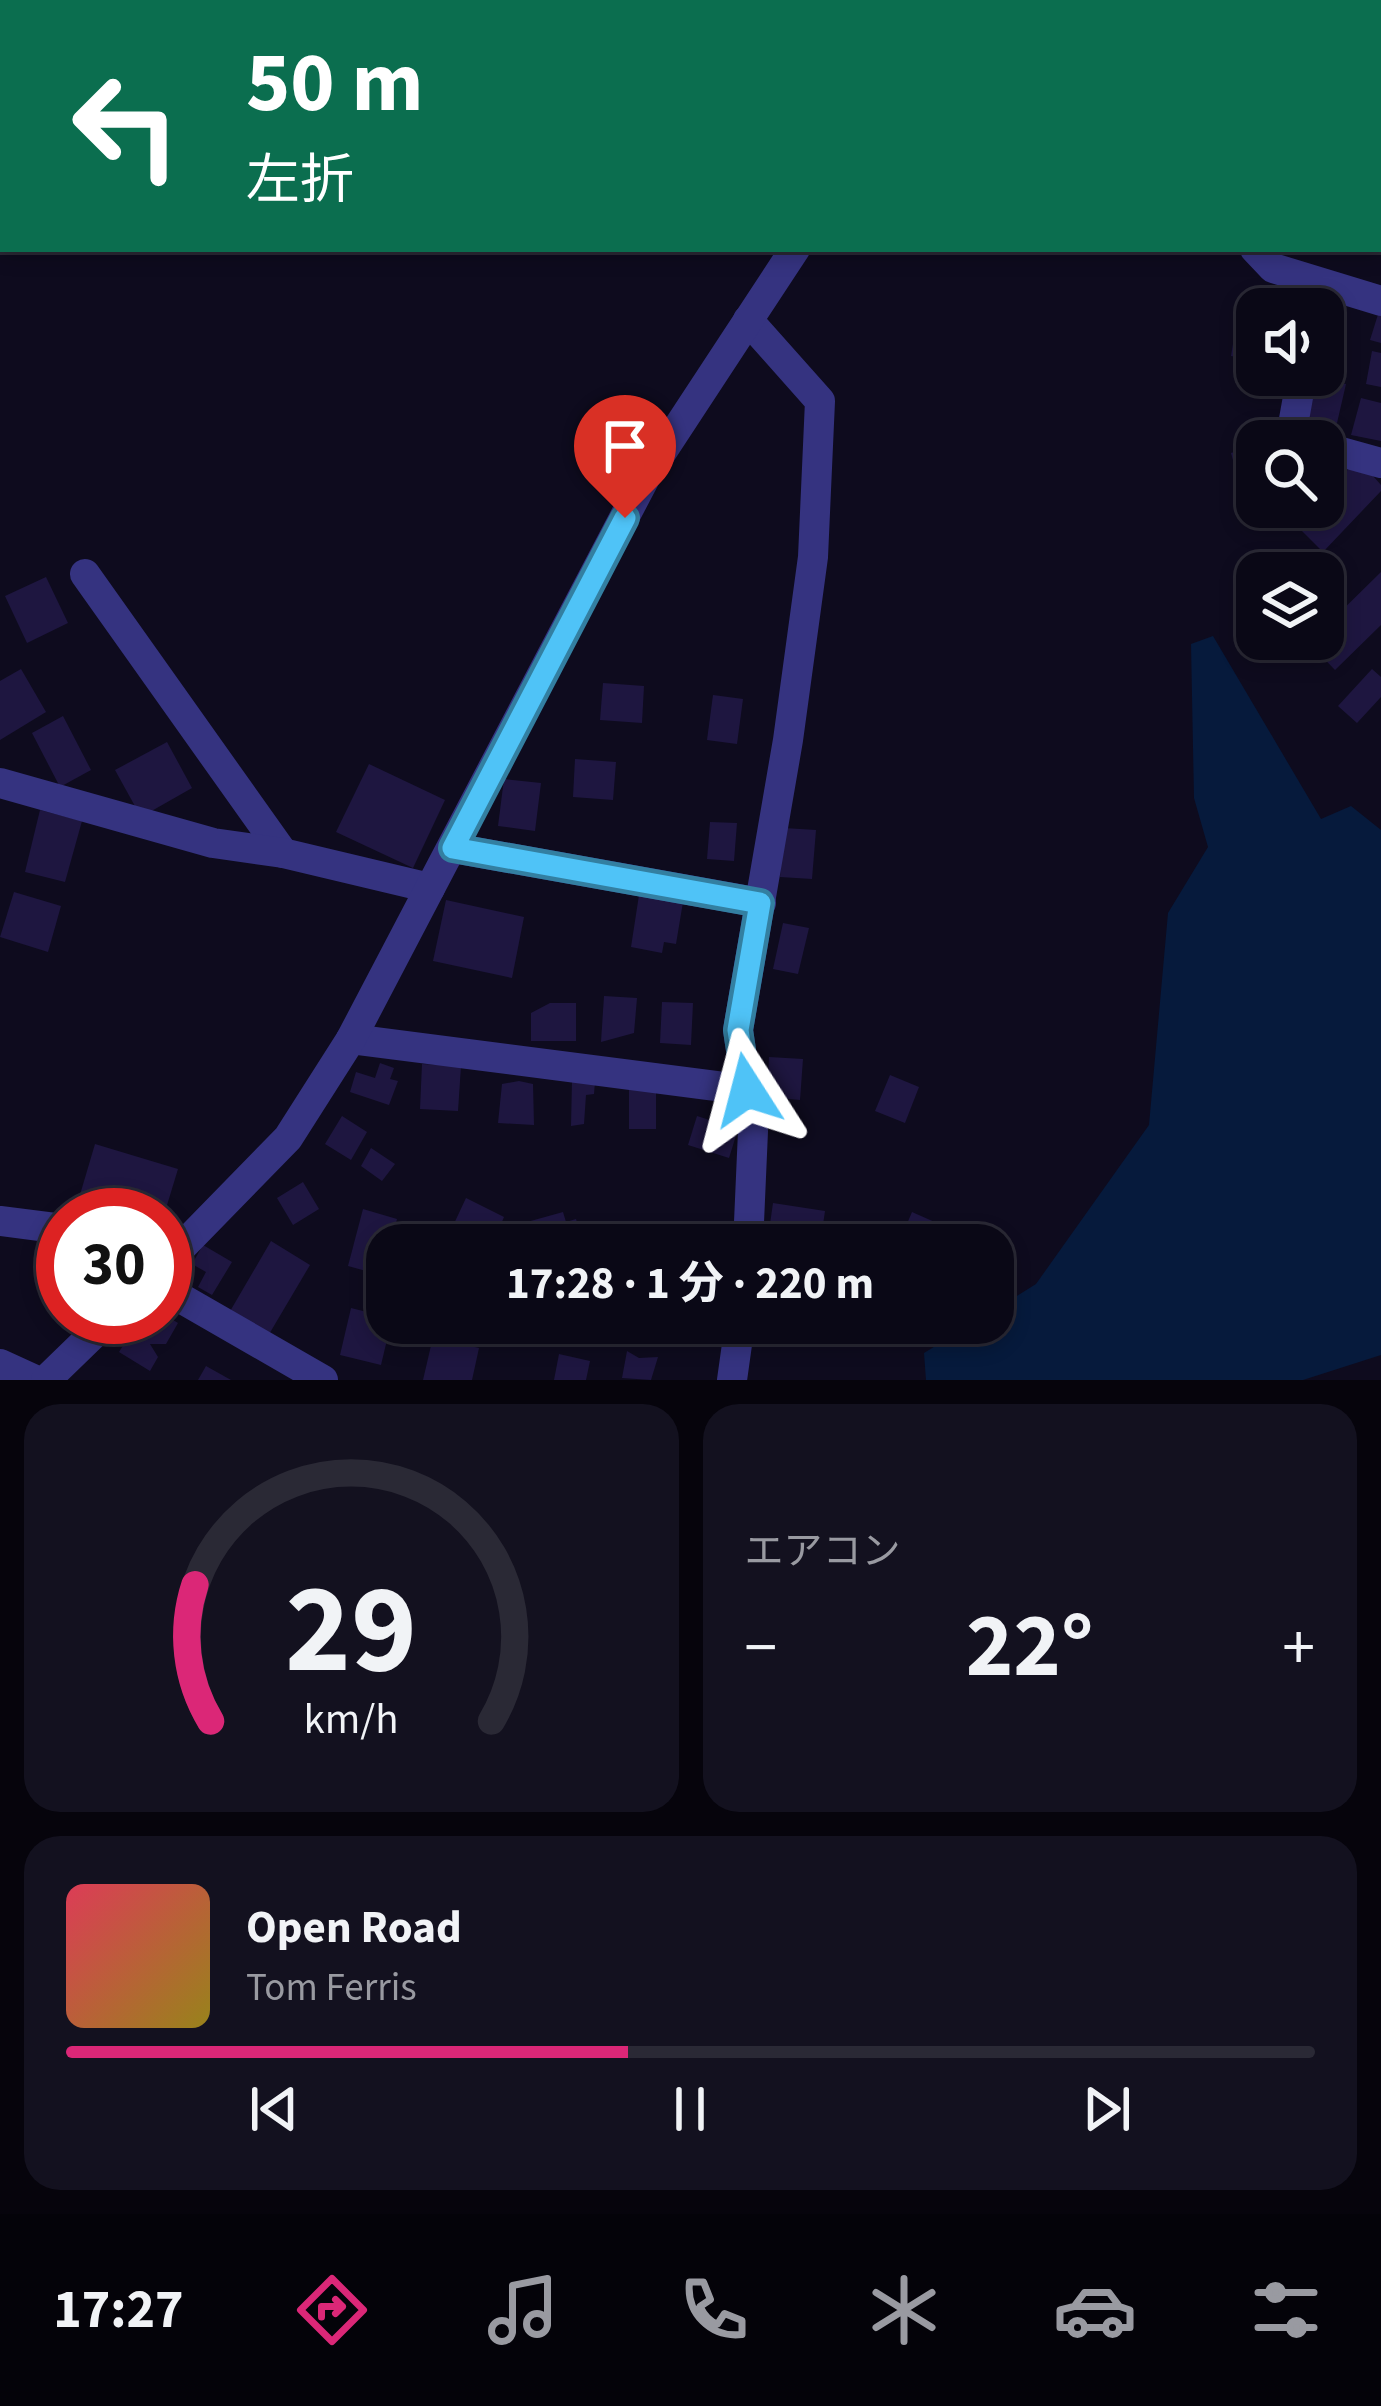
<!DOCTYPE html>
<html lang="ja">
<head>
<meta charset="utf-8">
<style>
	body { margin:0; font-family:"Source Sans 3","Noto Sans JP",sans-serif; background:#13111f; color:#f1f3f6; height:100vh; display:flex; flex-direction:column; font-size:45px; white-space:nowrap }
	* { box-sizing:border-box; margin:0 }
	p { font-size:39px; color:#999aa1 }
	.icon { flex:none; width:66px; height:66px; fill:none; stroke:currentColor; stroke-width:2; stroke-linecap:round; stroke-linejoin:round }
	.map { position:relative; height:1380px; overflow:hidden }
	.panel { display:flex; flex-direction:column; gap:24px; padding:24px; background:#06040c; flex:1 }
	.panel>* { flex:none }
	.hud { position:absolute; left:0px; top:0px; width:1383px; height:252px; box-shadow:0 6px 18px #0003,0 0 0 3px #2a2935; background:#0b6e4f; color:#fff; overflow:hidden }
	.controls { position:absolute; left:1236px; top:288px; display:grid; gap:24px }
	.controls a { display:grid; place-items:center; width:108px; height:108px; border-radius:24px; background:#0a0816; box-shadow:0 6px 18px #0003,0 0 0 3px #2a2935; font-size:60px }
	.speed { position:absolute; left:36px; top:1188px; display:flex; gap:24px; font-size:60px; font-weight:700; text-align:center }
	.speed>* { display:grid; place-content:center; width:156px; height:156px; border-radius:50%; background:#0a0816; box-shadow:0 6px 18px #0003,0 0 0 3px #2a2935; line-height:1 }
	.speed .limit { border:18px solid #d22; background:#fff; color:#111 }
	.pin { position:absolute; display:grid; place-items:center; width:102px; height:102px; color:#fff; margin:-123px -51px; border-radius:50% 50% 50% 0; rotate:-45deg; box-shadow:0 0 12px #0007 }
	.pin .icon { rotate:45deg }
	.me { position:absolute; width:132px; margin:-66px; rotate:351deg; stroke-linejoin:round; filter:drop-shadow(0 0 9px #0008) }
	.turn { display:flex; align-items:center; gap:42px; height:252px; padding:0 48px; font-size:54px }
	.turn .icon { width:156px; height:156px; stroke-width:2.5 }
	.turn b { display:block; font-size:84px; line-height:102px }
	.big { font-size:90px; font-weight:700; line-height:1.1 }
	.panel .card { flex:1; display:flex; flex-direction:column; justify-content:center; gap:18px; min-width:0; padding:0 42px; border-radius:36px; background:#13111f }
	.panel .dial { align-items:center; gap:0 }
	.dial svg { height:312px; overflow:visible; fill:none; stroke:#2a2935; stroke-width:7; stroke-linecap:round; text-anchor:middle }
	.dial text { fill:#f1f3f6; stroke:none }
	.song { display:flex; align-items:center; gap:36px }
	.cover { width:144px; height:144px; border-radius:18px; background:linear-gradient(135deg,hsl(350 70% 55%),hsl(50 70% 35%)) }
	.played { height:12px; border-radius:6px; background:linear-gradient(90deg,#db2777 45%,#2a2935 45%) }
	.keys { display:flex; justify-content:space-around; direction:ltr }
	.heat { display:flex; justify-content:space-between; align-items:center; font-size:66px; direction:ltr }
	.panel .tiles { flex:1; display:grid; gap:24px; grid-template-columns:1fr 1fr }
	.card:last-child { grid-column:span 2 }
	.trip { position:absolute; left:366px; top:1224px; width:648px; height:120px; border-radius:36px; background:#0a0816; box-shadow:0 6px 18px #0003,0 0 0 3px #2a2935; font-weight:700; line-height:120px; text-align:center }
	.tab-bar { display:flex; height:192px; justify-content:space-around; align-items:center; background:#040309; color:#999aa1 }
	.tab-bar .icon { width:84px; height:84px }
	.tab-bar .active { color:#db2777 }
	.tab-bar b { font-size:54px; color:#f1f3f6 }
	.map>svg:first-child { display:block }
</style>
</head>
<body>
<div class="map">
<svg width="1381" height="1380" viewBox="0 0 1381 1380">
	<rect width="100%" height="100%" fill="#0e0b1e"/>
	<path fill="#061a3c" d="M1213 636 1321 819 1351 806 1381 830V1355L1303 1380H926L924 1353 973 1323H993V1311L1036 1284 1149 1125 1168 913 1208 847 1194 798 1191 644Z"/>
	<g fill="#1e1640">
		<path d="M1239 307 1257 310V361L1231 356Z"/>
		<path d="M1380 308H1381V343L1370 340Z"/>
		<path d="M1372 351 1381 353V387L1366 384Z"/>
		<path d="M1311 377 1346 384 1337 423 1302 415Z"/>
		<path d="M1361 398 1381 403V441L1351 435Z"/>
		<path d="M1257 445V494L1243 497 1231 453Z"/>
		<path d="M1358 459 1381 485V491L1323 552 1296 525 1313 507H1323V496Z"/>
		<path d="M1381 572V625L1335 670 1309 643 1323 639V629Z"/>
		<path d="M46 577 68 623 27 643 5 596Z"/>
		<path d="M21 669 46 712 0 740V681Z"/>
		<path d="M1372 669 1381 677V697L1357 723 1338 706Z"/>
		<path d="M603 683 644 686 642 723 600 720Z"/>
		<path d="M713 695 743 699 737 744 707 740Z"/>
		<path d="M63 716 91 770 60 787 32 733Z"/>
		<path d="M167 742 192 788 141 817 115 770Z"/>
		<path d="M575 759 616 762 613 800 573 797Z"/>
		<path d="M369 764 445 800 413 868 336 832Z"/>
		<path d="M504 779 541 783 535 831 498 826Z"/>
		<path d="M40 810 82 821 65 882 25 872Z"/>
		<path d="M710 822 737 823 734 861 707 859Z"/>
		<path d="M784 828 816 830 812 879 780 877Z"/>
		<path d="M14 892 61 906 48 952 0 937Z"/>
		<path d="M639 895 683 902 676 944 664 942 662 953 631 947Z"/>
		<path d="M446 900 524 917 512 978 433 961Z"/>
		<path d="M783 923 809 928 798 974 773 969Z"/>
		<path d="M604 996 637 998 634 1033 601 1042Z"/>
		<path d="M662 1002 693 1003 691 1045 660 1043Z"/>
		<path d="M550 1003H576V1041H531V1013Z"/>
		<path d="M769 1057 803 1059 800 1100 767 1097Z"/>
		<path d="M380 1063 394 1068 390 1079 398 1081 389 1105 350 1092 356 1072 375 1078Z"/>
		<path d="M422 1064 461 1066 458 1111 420 1109Z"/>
		<path d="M890 1075 919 1087 905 1123 875 1111Z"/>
		<path d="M572 1080 595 1082 594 1094 586 1095 584 1124 571 1126Z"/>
		<path d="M519 1081 533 1084 534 1125 498 1123 502 1084Z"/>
		<rect x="629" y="1088" width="27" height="41"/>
		<path d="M342 1116 367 1132 351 1160 325 1144Z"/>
		<path d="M697 1116 738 1129 729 1158 688 1145Z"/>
		<path d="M95 1144 178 1169 164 1215H74Z"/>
		<path d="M371 1148 395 1164 382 1181 361 1166Z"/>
		<path d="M303 1182 319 1209 293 1225 277 1198Z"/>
		<path d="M466 1198 504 1217 495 1238 510 1245H487L452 1228Z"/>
		<path d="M773 1203 825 1211 820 1245H767Z"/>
		<path d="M363 1209 397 1219 386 1261 370 1257 366 1271 348 1266Z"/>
		<path d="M563 1212 566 1222 576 1219 584 1245H563L562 1240 534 1245 527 1222Z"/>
		<path d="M912 1212 964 1235 960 1245H898Z"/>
		<path d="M271 1241 310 1265 268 1336 229 1313Z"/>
		<path d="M203 1245 232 1262 212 1295 198 1287 206 1272 192 1264Z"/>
		<path d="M351 1308 387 1317V1323H391L381 1365 340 1355Z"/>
		<path d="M165 1315 178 1323 166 1344H150L158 1357 150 1371 119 1352 141 1317Z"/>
		<path d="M777 1323H809L808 1330Z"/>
		<path d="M433 1337 479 1348 472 1380H423Z"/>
		<path d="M627 1351 639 1358 658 1357 651 1380 622 1378Z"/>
		<path d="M559 1354 590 1361 586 1380H554Z"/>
		<path d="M206 1366 231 1380H198Z"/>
	</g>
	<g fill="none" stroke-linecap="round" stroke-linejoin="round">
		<g stroke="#353380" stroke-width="30">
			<path d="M702 0 703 3"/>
			<path d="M1020 0 1023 3"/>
			<path d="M957 3 959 0"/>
			<path d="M1255 249 1273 268 1381 301"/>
			<path d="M1302 375 1291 436 1306 441"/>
			<path d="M1323 447 1381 463"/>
			<path d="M85 574 283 853"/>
			<path d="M0 783 213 843 283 853 430 888"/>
			<path d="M453 848 761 903"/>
			<path d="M351 1039 747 1090"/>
			<path d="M0 1221 63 1229"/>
			<path d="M748 1245 753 1131 738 1030 788 740 813 557 820 401 748 320"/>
			<path d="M165 1264 288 1138 351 1039 646 476 795 249"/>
			<path d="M165 1289 323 1380"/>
			<path d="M0 1364 35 1380"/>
			<path d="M46 1380 111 1317"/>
			<path d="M732 1380 740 1323"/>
		</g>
	</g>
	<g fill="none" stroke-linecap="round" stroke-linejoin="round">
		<defs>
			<path id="route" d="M625 518 453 848 760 903 738 1030 747 1090"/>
		</defs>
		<use href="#route" stroke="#337fa1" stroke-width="30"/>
		<use href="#route" stroke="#4fc3f7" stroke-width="21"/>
	</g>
</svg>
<div class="controls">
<a><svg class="icon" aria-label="sound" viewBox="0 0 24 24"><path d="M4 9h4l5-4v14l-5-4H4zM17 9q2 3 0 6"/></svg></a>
<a><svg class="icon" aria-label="search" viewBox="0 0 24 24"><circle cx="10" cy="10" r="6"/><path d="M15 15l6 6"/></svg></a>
<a><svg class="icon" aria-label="layers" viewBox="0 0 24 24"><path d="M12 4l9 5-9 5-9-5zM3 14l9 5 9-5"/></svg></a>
</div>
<div class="speed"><div class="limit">30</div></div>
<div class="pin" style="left:625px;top:518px;background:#d93025"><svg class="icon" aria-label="arrive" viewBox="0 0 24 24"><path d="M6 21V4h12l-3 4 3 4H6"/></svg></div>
<svg class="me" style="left:747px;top:1090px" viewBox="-20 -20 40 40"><path d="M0-17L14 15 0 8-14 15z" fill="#4fc3f7" stroke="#fff" stroke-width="4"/></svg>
<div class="trip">17:28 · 1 分 · 220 m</div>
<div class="hud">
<div class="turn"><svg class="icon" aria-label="left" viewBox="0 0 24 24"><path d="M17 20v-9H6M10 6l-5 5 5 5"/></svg><div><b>50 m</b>左折</div></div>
</div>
</div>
<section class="panel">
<div class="tiles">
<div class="card dial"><svg viewBox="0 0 100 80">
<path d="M14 69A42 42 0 1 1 86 69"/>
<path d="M14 69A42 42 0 0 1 10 34" stroke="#db2777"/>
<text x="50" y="56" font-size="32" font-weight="700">29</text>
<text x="50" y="72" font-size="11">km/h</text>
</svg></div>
<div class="card"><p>エアコン</p>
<div class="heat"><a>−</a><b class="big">22°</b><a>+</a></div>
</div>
<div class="card">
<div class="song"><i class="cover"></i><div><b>Open Road</b><p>Tom Ferris</p></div></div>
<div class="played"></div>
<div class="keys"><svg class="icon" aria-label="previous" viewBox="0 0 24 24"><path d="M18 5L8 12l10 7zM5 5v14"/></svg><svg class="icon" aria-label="pause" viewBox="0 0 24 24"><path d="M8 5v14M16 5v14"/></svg><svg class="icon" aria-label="next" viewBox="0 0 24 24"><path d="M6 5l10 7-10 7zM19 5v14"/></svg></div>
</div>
</div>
</section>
<nav class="tab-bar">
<b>17:27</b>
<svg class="icon active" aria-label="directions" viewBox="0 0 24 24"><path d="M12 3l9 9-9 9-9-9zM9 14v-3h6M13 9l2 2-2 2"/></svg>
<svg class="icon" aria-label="music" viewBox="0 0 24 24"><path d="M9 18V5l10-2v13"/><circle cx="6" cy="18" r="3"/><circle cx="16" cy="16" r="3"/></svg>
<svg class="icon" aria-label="phone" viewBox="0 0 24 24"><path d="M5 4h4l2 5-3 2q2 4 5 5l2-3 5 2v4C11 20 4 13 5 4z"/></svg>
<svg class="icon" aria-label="climate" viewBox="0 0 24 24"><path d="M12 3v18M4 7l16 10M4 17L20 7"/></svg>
<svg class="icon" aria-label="car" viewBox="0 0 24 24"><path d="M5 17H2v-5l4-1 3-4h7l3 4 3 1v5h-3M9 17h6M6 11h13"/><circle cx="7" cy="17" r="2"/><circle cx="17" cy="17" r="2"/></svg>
<svg class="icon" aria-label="filters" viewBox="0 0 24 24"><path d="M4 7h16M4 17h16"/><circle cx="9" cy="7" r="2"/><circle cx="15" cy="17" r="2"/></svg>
</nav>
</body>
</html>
